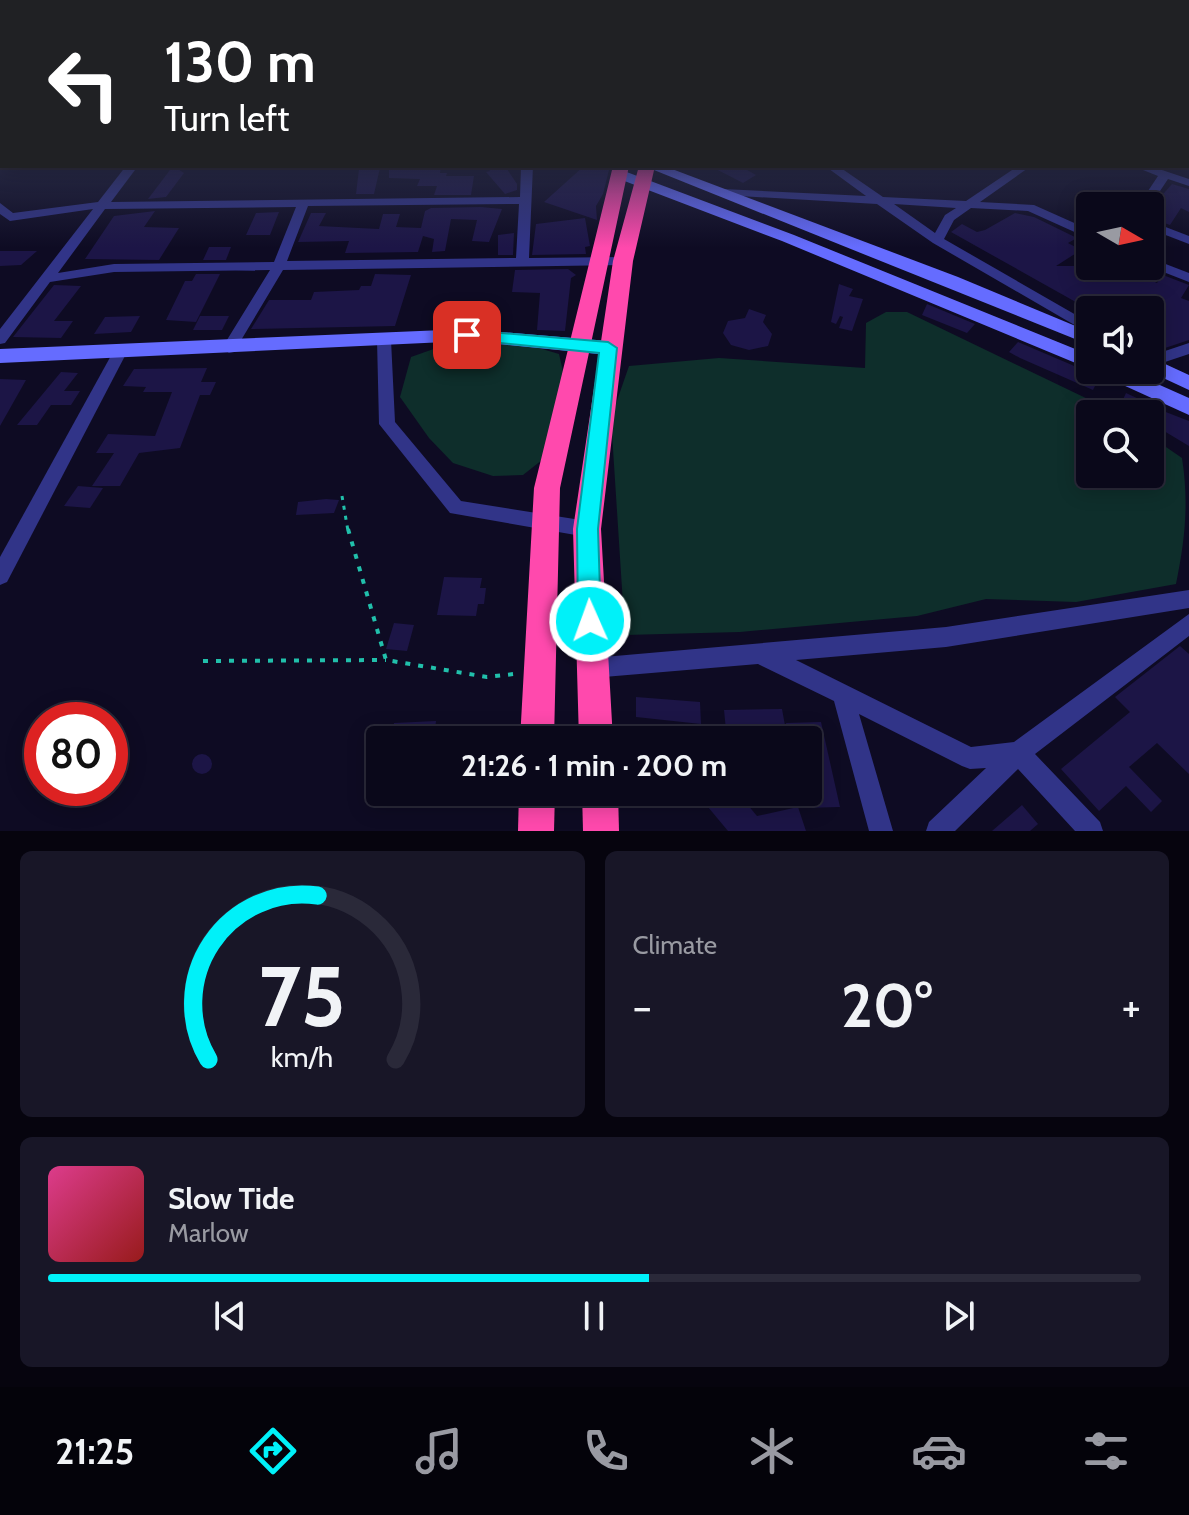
<!DOCTYPE html>
<html lang="en">
<head>
<meta charset="utf-8">
<style>
	body { margin:0; font-family:Cabin,sans-serif; background:#181627; color:#f1f3f6; height:100vh; display:flex; flex-direction:column; font-size:30px; white-space:nowrap }
	* { box-sizing:border-box; margin:0 }
	p { font-size:26px; color:#999aa2 }
	.icon { flex:none; width:44px; height:44px; fill:none; stroke:currentColor; stroke-width:2; stroke-linecap:round; stroke-linejoin:round }
	.map { position:relative; height:831px; overflow:hidden }
	.drawer { display:flex; flex-direction:column; gap:20px; padding:20px; background:#06040e; flex:1 }
	.drawer>* { flex:none }
	.top-card { position:absolute; left:0px; top:0px; width:1190px; height:168px; box-shadow:0 4px 20px #0003,0 0 0 2px #2a2939; background:#202124; color:#fff; overflow:hidden }
	.needle { width:52px; rotate:99deg }
	.buttons { position:absolute; left:1076px; top:192px; display:grid; gap:16px }
	.buttons a { display:grid; place-items:center; width:88px; height:88px; border-radius:8px; background:#0a081a; box-shadow:0 4px 20px #0003,0 0 0 2px #2a2939; font-size:40px }
	.speed { position:absolute; left:24px; top:702px; display:flex; gap:16px; font-size:40px; font-weight:700; text-align:center }
	.speed>* { display:grid; place-content:center; width:104px; height:104px; border-radius:50%; background:#0a081a; box-shadow:0 4px 20px #0003,0 0 0 2px #2a2939; line-height:1 }
	.speed .limit { border:12px solid #d22; background:#fff; color:#111 }
	.pin { position:absolute; display:grid; place-items:center; width:68px; height:68px; color:#fff; margin:-34px; border-radius:16px; box-shadow:0 4px 12px #0006 }
	.me { position:absolute; width:88px; margin:-44px; rotate:358deg; stroke-linejoin:round; filter:drop-shadow(0 0 6px #0008) }
	.turn { display:flex; align-items:center; gap:28px; height:168px; padding:0 32px; font-size:36px }
	.turn .icon { width:104px; height:104px; stroke-width:2.5 }
	.turn b { display:block; font-size:56px; line-height:68px }
	.big { font-size:60px; font-weight:800; line-height:1.1 }
	.drawer .card { flex:1; display:flex; flex-direction:column; justify-content:center; gap:12px; min-width:0; padding:0 28px; border-radius:12px; background:#181627 }
	.drawer .dial { align-items:center; gap:0 }
	.dial svg { height:208px; overflow:visible; fill:none; stroke:#2a2939; stroke-width:7; stroke-linecap:round; text-anchor:middle }
	.dial text { fill:#f1f3f6; stroke:none }
	.song { display:flex; align-items:center; gap:24px }
	.cover { width:96px; height:96px; border-radius:12px; background:linear-gradient(135deg,hsl(330 70% 55%),hsl(0 70% 35%)) }
	.played { height:8px; border-radius:4px; background:linear-gradient(90deg,#00f1f9 55%,#2a2939 55%) }
	.keys { display:flex; justify-content:space-around; direction:ltr }
	.heat { display:flex; justify-content:space-between; align-items:center; font-size:44px; direction:ltr }
	.drawer .tiles { flex:1; display:grid; gap:20px; grid-template-columns:1fr 1fr }
	.card:last-child { grid-column:span 2 }
	.trip { position:absolute; left:366px; top:726px; width:456px; height:80px; border-radius:8px; background:#0a081a; box-shadow:0 4px 20px #0003,0 0 0 2px #2a2939; font-weight:800; line-height:80px; text-align:center }
	.tab-bar { display:flex; height:128px; justify-content:space-around; align-items:center; background:#04030a; color:#999aa2 }
	.tab-bar .icon { width:56px; height:56px }
	.tab-bar .on { color:#00f1f9 }
	.tab-bar b { font-size:36px; color:#f1f3f6 }
	.map>svg:first-child { display:block }
</style>
</head>
<body>
<div class="map">
<svg width="1189" height="831" viewBox="0 0 1189 831">
	<rect width="100%" height="100%" fill="#0e0b23"/>
	<g fill="#0e2e2b">
		<path d="M886 312H907L1119 414H1090V474H1150V436L1182 458C1189 503 1185 540 1176 584L1076 602 986 599 917 616 740 632 625 635 611 418 629 366 719 358 865 368 866 323Z"/>
		<path d="M491 343 532 346 559 354 564 376 542 460 523 475 493 476 453 463 429 438 400 397 411 357 442 346Z"/>
	</g>
	<g fill="#1c1546">
		<path d="M173 166 184 173 166 197 148 199Z"/>
		<path d="M389 166 441 167 440 173H447L446 176H474L471 195H434L437 186H417L420 179 389 178Z"/>
		<path d="M487 166H505L517 184V190L505 194 486 172 490 171Z"/>
		<path d="M584 166H610L603 194 596 206 597 220 544 202Z"/>
		<path d="M710 166H740L756 175 743 183Z"/>
		<path d="M380 168 374 194H356L359 169Z"/>
		<path d="M1172 184 1189 189V212L1181 208 1170 225 1150 218V209Z"/>
		<path d="M481 207 502 209 489 242 472 241 477 220 451 219 445 251 432 252 434 239 423 236 418 252 345 253 349 241 298 242 311 213H326L319 226 379 229 383 214H400L396 227 421 228 425 211 431 208Z"/>
		<path d="M155 211 144 227 179 228 159 260 85 259 114 216Z"/>
		<path d="M279 212 270 235H246L256 213Z"/>
		<path d="M1015 213 1034 217 1077 238 1068 243 1081 250 1056 266H1132L1126 270 1157 283 1163 275 1189 285 1181 298 1189 301V340L1162 349 1150 343V310H1090L951 232 962 224 977 232 985 230Z"/>
		<path d="M585 218 590 246 585 247 586 254 532 255 536 224Z"/>
		<path d="M514 233 513 255H498V235Z"/>
		<path d="M209 247H231L226 260H203Z"/>
		<path d="M0 251H37L21 265 0 266Z"/>
		<path d="M568 269 576 275 571 278 565 331 537 330 540 293 512 292 515 270Z"/>
		<path d="M196 274H220L196 322 166 320 185 281H192Z"/>
		<path d="M375 274 411 275 395 326 251 329 269 300H311L314 292 359 290 361 286H371Z"/>
		<path d="M839 284 853 289 849 296 863 299 852 331 839 328 843 317 840 316 836 324 831 322Z"/>
		<path d="M54 285 81 286 54 321H73L61 338 13 337Z"/>
		<path d="M927 304 975 324 967 333 922 315Z"/>
		<path d="M749 309 766 315 763 322 772 334 768 346 749 350 731 345 723 333 728 321 745 318Z"/>
		<path d="M140 316 131 332 94 334 105 317Z"/>
		<path d="M200 316H229L222 330H193Z"/>
		<path d="M1018 342 1072 365 1099 378 1093 390 1020 358 1009 352Z"/>
		<path d="M207 368 201 382H216L210 395H200L180 448 139 453 120 486H92L114 453H96L108 434 155 436 172 392H143L146 387 123 386 134 369Z"/>
		<path d="M61 372 78 373 64 391H80L71 405H51L37 425H17Z"/>
		<path d="M0 379 26 380 0 426Z"/>
		<path d="M1126 393 1156 407 1152 418 1150 414 1121 404Z"/>
		<path d="M1158 409 1189 421V446L1154 425Z"/>
		<path d="M78 486 103 488 90 508 64 506Z"/>
		<path d="M326 499 339 500 334 513 296 515 298 502Z"/>
		<path d="M444 577 482 578 480 588H486L484 604H478L476 616 437 615Z"/>
		<path d="M394 623 414 625 407 651 386 649Z"/>
		<path d="M1180 646 1189 654V774L1157 743 1129 767 1162 801 1151 812 1126 786 1099 811 1061 769 1130 712 1115 697Z"/>
		<path d="M636 697 700 702 701 724 636 717Z"/>
		<path d="M782 709 786 731H743L744 740H727L724 710Z"/>
		<path d="M436 721 434 738 392 740 394 723Z"/>
		<path d="M821 722 840 807 802 808 799 792H808V740H789L786 723Z"/>
		<circle cx="202" cy="764" r="10"/>
		<path d="M712 792H737L757 816 798 807 806 831H728L703 801Z"/>
		<path d="M1022 805 1038 824 1030 831H992Z"/>
	</g>
	<g fill="none" stroke-linecap="round" stroke-linejoin="round">
		<path stroke="#21c0ab" stroke-width="3" stroke-dasharray="4 6" stroke-linecap="butt" d="M342 496 348 531"/>
		<g stroke="#21c0ab" stroke-width="4" stroke-dasharray="5 8" stroke-linecap="butt">
			<path d="M348 529 386 660 487 677 514 674"/>
			<path d="M203 661 386 660"/>
		</g>
		<g fill="#313488" fill-rule="evenodd">
			<rect x="0" y="158" width="2" height="6"/>
			<path d="M126 166H138L111 202 520 197 521 166H533L529 258 623 257 629 261 623 265 283 270 234 352 229 353 222 348 270 270 114 272 50 282 5 343 0 344V329L93 209 10 221 0 214V203L13 213 98 202ZM519 204 516 258 287 261 308 206ZM296 207 274 262 114 264 58 273 105 209Z"/>
			<path d="M825 166H838L883 197 966 201 1018 166H1031L980 202 1034 205 1090 230V239L1028 211 971 208 954 220 944 239 1090 323V334L933 243 877 204 723 195 717 192 723 189 866 196ZM894 204 956 208 945 215 935 233Z"/>
			<path d="M1133 166H1150L1189 179V186L1168 179 1150 206H1138L1158 176Z"/>
			<path d="M1150 221 1189 236V244L1150 229Z"/>
			<path d="M1150 258 1189 273V282L1148 266Z"/>
			<path d="M384 335 391 340 395 422 461 501 587 521 593 523 596 529 593 535 587 537 450 513 379 424 377 340Z"/>
			<path d="M1189 343V354L1150 367V356Z"/>
			<path d="M120 347 127 352 7 582 0 585V557L113 352Z"/>
			<path d="M1189 590V608L946 647 796 660 971 747 1014 742 1189 614V636L1035 754 1100 822 1103 831H1075L1018 769 955 831H926L929 822 986 768 970 769 962 766 859 714 893 831H869L834 701 758 664 592 678 585 675 582 668 585 661 592 658 946 627Z"/>
		</g>
		<g fill="#656cff" fill-rule="evenodd">
			<path d="M644 166H664L958 277 1090 332V345Z"/>
			<path d="M614 171H624L794 235 1090 355V369L782 241 614 177Z"/>
			<path d="M467 329 608 341 617 348 608 355 467 341 0 363V349Z"/>
			<path d="M1150 357 1189 375V390L1146 370H1150Z"/>
			<path d="M1099 370H1126L1189 398V415L1101 375Z"/>
		</g>
		<g fill="#ff49ad" fill-rule="evenodd">
			<path d="M613 166H629L560 488 554 740H520L534 488Z"/>
			<path d="M639 166H655L633 261 601 529 613 740H579L573 529 613 261Z"/>
			<path d="M519 792H555L554 831H518Z"/>
			<path d="M582 792H618L619 831H583Z"/>
		</g>
	</g>
	<linearGradient id="sky" x2="0" y2="1"><stop stop-color="#080613"/><stop offset="0.53" stop-color="#303450"/><stop offset="1" stop-color="#303450" stop-opacity="0"/></linearGradient>
	<rect width="1189" height="248" fill="url(#sky)"/>
	<path fill="#00f1f9" stroke="#009da2" stroke-width="2" d="M467 330 608 342 617 348 598 529 601 621 598 629 590 632 582 629 578 621 577 529 599 353 462 339V331Z"/>
</svg>
<div class="buttons">
<a><svg class="needle" viewBox="-14 -14 28 28"><path d="M0-13l5 13h-10z" fill="#e53935"/><path d="M0 13l5-13h-10z" fill="#999aa2"/></svg></a>
<a><svg class="icon" aria-label="sound" viewBox="0 0 24 24"><path d="M4 9h4l5-4v14l-5-4H4zM17 9q2 3 0 6"/></svg></a>
<a><svg class="icon" aria-label="search" viewBox="0 0 24 24"><circle cx="10" cy="10" r="6"/><path d="M15 15l6 6"/></svg></a>
</div>
<div class="speed"><div class="limit">80</div></div>
<div class="pin" style="left:467px;top:335px;background:#d93025"><svg class="icon" aria-label="arrive" viewBox="0 0 24 24"><path d="M6 21V4h12l-3 4 3 4H6"/></svg></div>
<svg class="me" style="left:590px;top:621px" viewBox="-20 -20 40 40"><circle r="17" fill="#00f1f9" stroke="#fff" stroke-width="3"/><path d="M0-11L8 9 0 5-8 9z" fill="#fff"/></svg>
<div class="trip">21:26 · 1 min · 200 m</div>
<div class="top-card">
<div class="turn"><svg class="icon" aria-label="left" viewBox="0 0 24 24"><path d="M17 20v-9H6M10 6l-5 5 5 5"/></svg><div><b>130 m</b>Turn left</div></div>
</div>
</div>
<section class="drawer">
<div class="tiles">
<div class="card dial"><svg viewBox="0 0 100 80">
<path d="M14 69A42 42 0 1 1 86 69"/>
<path d="M14 69A42 42 0 0 1 56 6" stroke="#00f1f9"/>
<text x="50" y="56" font-size="32" font-weight="700">75</text>
<text x="50" y="72" font-size="11">km/h</text>
</svg></div>
<div class="card"><p>Climate</p>
<div class="heat"><a>−</a><b class="big">20°</b><a>+</a></div>
</div>
<div class="card">
<div class="song"><i class="cover"></i><div><b>Slow Tide</b><p>Marlow</p></div></div>
<div class="played"></div>
<div class="keys"><svg class="icon" aria-label="previous" viewBox="0 0 24 24"><path d="M18 5L8 12l10 7zM5 5v14"/></svg><svg class="icon" aria-label="pause" viewBox="0 0 24 24"><path d="M8 5v14M16 5v14"/></svg><svg class="icon" aria-label="next" viewBox="0 0 24 24"><path d="M6 5l10 7-10 7zM19 5v14"/></svg></div>
</div>
</div>
</section>
<nav class="tab-bar">
<b>21:25</b>
<svg class="icon on" aria-label="directions" viewBox="0 0 24 24"><path d="M12 3l9 9-9 9-9-9zM9 14v-3h6M13 9l2 2-2 2"/></svg>
<svg class="icon" aria-label="music" viewBox="0 0 24 24"><path d="M9 18V5l10-2v13"/><circle cx="6" cy="18" r="3"/><circle cx="16" cy="16" r="3"/></svg>
<svg class="icon" aria-label="phone" viewBox="0 0 24 24"><path d="M5 4h4l2 5-3 2q2 4 5 5l2-3 5 2v4C11 20 4 13 5 4z"/></svg>
<svg class="icon" aria-label="climate" viewBox="0 0 24 24"><path d="M12 3v18M4 7l16 10M4 17L20 7"/></svg>
<svg class="icon" aria-label="car" viewBox="0 0 24 24"><path d="M5 17H2v-5l4-1 3-4h7l3 4 3 1v5h-3M9 17h6M6 11h13"/><circle cx="7" cy="17" r="2"/><circle cx="17" cy="17" r="2"/></svg>
<svg class="icon" aria-label="filters" viewBox="0 0 24 24"><path d="M4 7h16M4 17h16"/><circle cx="9" cy="7" r="2"/><circle cx="15" cy="17" r="2"/></svg>
</nav>
</body>
</html>
